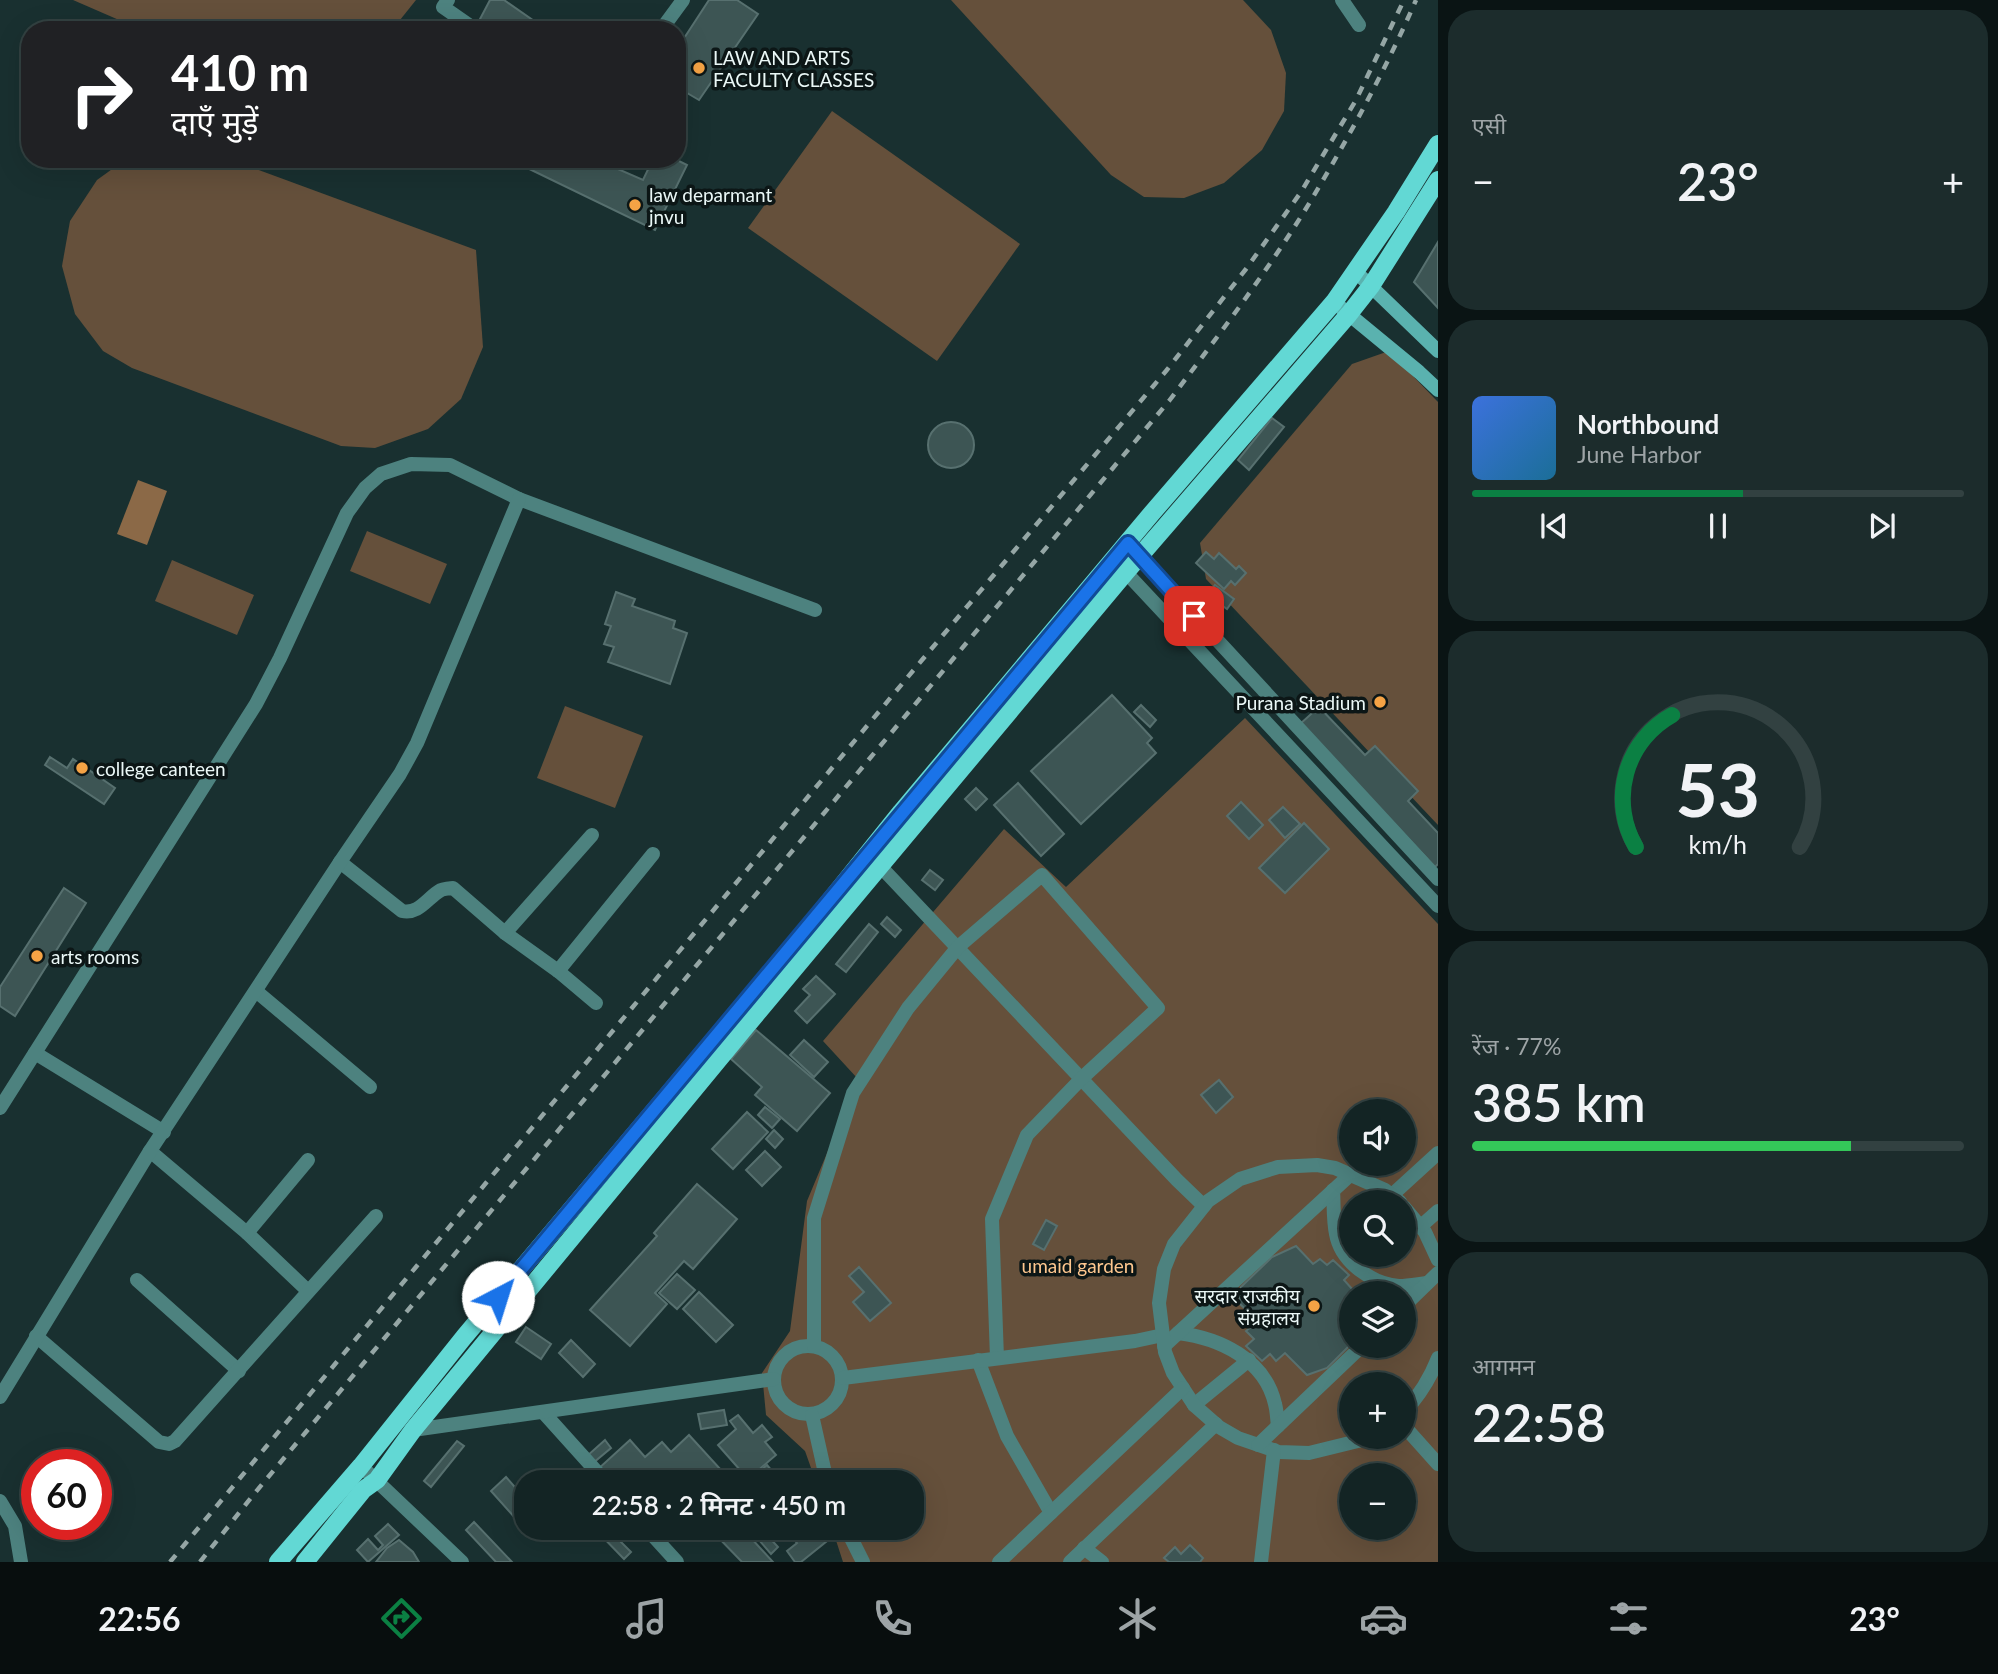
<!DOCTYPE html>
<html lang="hi">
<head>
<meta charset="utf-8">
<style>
	body { margin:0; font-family:Lato,"Noto Sans Devanagari",sans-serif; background:#1c2c2c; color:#f1f3f6; height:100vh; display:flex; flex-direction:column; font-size:26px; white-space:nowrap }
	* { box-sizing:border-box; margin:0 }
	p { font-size:23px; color:#9da4a6 }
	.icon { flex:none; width:38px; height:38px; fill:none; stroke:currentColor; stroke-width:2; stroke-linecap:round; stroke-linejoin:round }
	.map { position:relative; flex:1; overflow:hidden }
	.drawer { display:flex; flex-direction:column; gap:10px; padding:10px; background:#0a1414; width:560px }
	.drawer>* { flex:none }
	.banner { position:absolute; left:21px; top:21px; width:665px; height:147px; border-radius:28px; box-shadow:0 7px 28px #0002,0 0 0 2px #324141; background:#202124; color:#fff; overflow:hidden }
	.fabs { position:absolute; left:1339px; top:1099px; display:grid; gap:14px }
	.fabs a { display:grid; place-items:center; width:77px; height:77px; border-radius:50%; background:#132424; box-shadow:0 7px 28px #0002,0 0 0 2px #324141; font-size:35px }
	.speed { position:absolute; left:21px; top:1449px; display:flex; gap:14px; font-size:35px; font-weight:700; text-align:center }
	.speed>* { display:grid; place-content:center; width:91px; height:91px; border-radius:50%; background:#132424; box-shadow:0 7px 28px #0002,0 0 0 2px #324141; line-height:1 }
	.speed .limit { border:10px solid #d22; background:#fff; color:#111 }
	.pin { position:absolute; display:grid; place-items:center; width:60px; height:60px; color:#fff; margin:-30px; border-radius:14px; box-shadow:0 4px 10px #0006 }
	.me { position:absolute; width:77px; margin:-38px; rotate:40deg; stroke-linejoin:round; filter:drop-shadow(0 0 5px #0008) }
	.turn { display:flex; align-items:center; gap:24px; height:147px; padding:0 35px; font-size:32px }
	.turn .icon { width:91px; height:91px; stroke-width:2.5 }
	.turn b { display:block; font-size:49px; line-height:60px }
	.big { font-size:52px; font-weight:600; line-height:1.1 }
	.drawer .card { flex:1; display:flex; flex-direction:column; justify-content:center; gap:10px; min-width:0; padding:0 24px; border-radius:28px; background:#1c2c2c }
	.drawer .dial { align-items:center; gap:0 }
	.dial svg { height:182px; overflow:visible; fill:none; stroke:#324141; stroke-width:7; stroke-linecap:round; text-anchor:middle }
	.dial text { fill:#f1f3f6; stroke:none }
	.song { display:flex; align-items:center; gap:21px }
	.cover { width:84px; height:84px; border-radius:10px; background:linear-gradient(135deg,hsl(220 70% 55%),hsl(200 70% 35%)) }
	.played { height:7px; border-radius:4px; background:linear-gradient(90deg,#0b8043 55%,#324141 55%) }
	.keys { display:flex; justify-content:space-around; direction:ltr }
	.heat { display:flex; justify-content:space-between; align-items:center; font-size:38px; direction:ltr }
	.charge { height:10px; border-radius:5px; background:linear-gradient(90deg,#34c759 77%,#324141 0) }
	.trip { position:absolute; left:514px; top:1470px; width:410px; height:70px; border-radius:28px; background:#132424; box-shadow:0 7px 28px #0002,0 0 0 2px #324141; font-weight:600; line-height:70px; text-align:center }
	.tab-bar { display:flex; height:112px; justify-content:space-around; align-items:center; background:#080e0e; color:#9da4a6 }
	.tab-bar .icon { width:49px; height:49px }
	.tab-bar .on { color:#0b8043 }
	.tab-bar b { font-size:32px; color:#f1f3f6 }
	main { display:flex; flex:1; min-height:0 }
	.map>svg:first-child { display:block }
</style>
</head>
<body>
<main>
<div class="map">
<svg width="1438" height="1562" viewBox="0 0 1438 1562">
	<rect width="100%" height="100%" fill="#193030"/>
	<g fill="#65503b" fill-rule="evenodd">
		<path d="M73 0H416L392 30H142Z"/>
		<path d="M951 0H1243L1271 30 1286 73 1284 111 1262 150 1224 183 1184 198 1144 197 1111 175Z"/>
		<path d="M832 111 1020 244 937 361 748 228Z"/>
		<path d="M126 159H229L476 250 483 347 461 399 428 429 375 448 341 446 132 368 103 351 75 314 62 266 70 221 97 180Z"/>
		<path d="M1389 351 1438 402V825L1206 579 1200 543 1352 364Z"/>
		<path d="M367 531 447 564 430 604 350 571Z"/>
		<path d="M172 560 254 595 237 635 155 601Z"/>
		<path d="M565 706 643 736 615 808 537 778Z"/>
		<path d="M1245 718 1438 924V1562H843L832 1528H912V1482H816L805 1451 766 1415 762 1373 790 1331 807 1201 858 1079 823 1041 1004 829 1066 887ZM1351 1111H1404V1164H1351ZM1351 1202H1404V1255H1351ZM1351 1293H1404V1346H1351ZM1351 1384H1404V1437H1351ZM1351 1475H1404V1528H1351Z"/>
	</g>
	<path fill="#8b6947" d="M138 480 167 491 147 545 117 534Z"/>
	<g fill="#3d5554" stroke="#57706f" stroke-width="2">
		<path d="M490 0H504L547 30H491L479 21Z"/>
		<path d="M709 0H737L758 14 699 100 677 87V49Z"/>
		<path d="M479 159H497L494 166Z"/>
		<path d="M522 159H595L643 180 653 159H675L687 165 655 230 519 164Z"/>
		<path d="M1438 242V308L1414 282Z"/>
		<path d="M1272 418 1284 427 1249 470 1238 460Z"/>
		<circle cx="951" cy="445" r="23"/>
		<path d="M1206 552 1214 559 1219 553 1236 569 1239 566 1246 573 1235 585 1231 581 1224 589 1196 563Z"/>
		<path d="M1215 585 1234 599 1227 609 1208 595Z"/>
		<path d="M616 592 635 599 632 606 675 621 673 628 687 633 670 684 608 662 614 647 604 644 611 626 605 624Z"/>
		<path d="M1112 695 1152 738 1147 743 1156 753 1081 824 1031 771Z"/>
		<path d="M1141 705 1156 720 1150 727 1134 712Z"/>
		<path d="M1319 707 1365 755 1375 746 1418 791 1408 801 1438 833V864L1435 867 1300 724Z"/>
		<path d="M50 757 67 768 73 759 115 788 104 804 45 765Z"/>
		<path d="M1018 783 1064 834 1041 856 994 805Z"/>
		<path d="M976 788 987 799 976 810 965 799Z"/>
		<path d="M1241 802 1263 825 1249 839 1227 816Z"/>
		<path d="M1283 807 1300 824 1285 838 1269 820Z"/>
		<path d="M1304 823 1329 849 1285 893 1259 868Z"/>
		<path d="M930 870 943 880 935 890 922 880Z"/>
		<path d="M64 888 86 903 15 1016 0 1006V987Z"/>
		<path d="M887 917 901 930 895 937 881 924Z"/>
		<path d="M869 924 878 932 846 972 836 964Z"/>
		<path d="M816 976 835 994 807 1023 795 1011 810 995 803 989Z"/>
		<path d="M756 1030 830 1093 797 1131 755 1095 762 1087 731 1059Z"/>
		<path d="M804 1040 828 1062 814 1077 790 1055Z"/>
		<path d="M1219 1080 1233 1097 1216 1113 1201 1095Z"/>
		<path d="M765 1107 780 1119 772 1128 758 1115Z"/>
		<path d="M747 1112 768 1132 733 1169 712 1149Z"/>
		<path d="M774 1130 783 1139 775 1148 766 1139Z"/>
		<path d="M765 1151 781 1167 762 1186 746 1170Z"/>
		<path d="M697 1184 737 1219 693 1269 684 1261 655 1293 667 1304 630 1346 590 1310 657 1236 654 1233Z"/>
		<path d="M1046 1220 1057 1226 1044 1250 1033 1244Z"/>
		<path d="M1296 1246 1313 1264 1320 1259 1327 1265 1333 1260 1349 1275 1344 1280 1353 1290 1344 1299 1351 1306V1344L1327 1368 1307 1375 1285 1353 1276 1361 1270 1354 1262 1361 1246 1346 1254 1339 1246 1331 1258 1321 1239 1303 1241 1287 1272 1257Z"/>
		<path d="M859 1267 891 1303 870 1321 853 1302 864 1292 849 1276Z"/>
		<path d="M677 1274 695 1290 677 1309 659 1293Z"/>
		<path d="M699 1292 733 1325 716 1342 683 1309Z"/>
		<path d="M526 1327 551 1344 541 1359 516 1342Z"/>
		<path d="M571 1340 595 1364 583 1377 559 1353Z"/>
		<path d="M724 1410 727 1425 701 1429 698 1414Z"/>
		<path d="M738 1415 753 1433 762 1425 772 1437 765 1442 776 1455 748 1479 718 1445 736 1429 730 1421Z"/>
		<path d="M689 1435 732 1482H609L597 1470 630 1440 645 1457 662 1442 671 1452Z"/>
		<path d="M605 1440 611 1448 593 1463 587 1456Z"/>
		<path d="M457 1441 464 1446 431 1487 424 1481Z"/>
		<path d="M767 1465 781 1482H749L748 1481Z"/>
		<path d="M506 1477 527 1501V1528H543L532 1537 491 1491Z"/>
		<path d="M474 1522 512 1562H496L466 1530Z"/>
		<path d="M388 1524 399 1535 368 1562 357 1550 368 1539 378 1550 383 1545 375 1536Z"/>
		<path d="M594 1528H607L631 1552 624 1559Z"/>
		<path d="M720 1528H762L751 1538 773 1562H742L714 1533Z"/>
		<path d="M784 1528H816L827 1541 801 1562H795L787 1551 797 1543Z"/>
		<path d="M766 1534 778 1547 771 1554 759 1540Z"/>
		<path d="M399 1540 413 1552 419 1562H376L387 1548Z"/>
		<path d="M1190 1545 1203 1558 1200 1562H1169L1164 1558 1175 1547 1181 1554Z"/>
	</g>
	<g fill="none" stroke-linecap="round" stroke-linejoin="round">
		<g stroke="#4d827f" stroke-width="14">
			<path d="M448 0 443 7 476 30"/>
			<path d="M1342 0 1359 25"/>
			<path d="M661 30 683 0"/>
			<path d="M1133 549 1438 879"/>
			<path d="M1119 565 1438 906"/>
			<path d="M340 862 402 911C419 915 428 897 441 890 443 889 451 888 453 888L505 933 558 971 596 1003"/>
			<path d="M881 867 1177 1180 1204 1206"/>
			<path d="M505 933 592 835"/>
			<path d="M558 971 653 854"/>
			<path d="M256 991 370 1087"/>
			<path d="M35 1053 164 1132"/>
			<path d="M0 1108 256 704 280 658 347 513 365 488 381 474 411 464 450 465 519 499 815 610"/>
			<path d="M150 1151 247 1233 308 1291"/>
			<path d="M1333 1190C1334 1204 1333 1220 1336 1234 1341 1262 1372 1284 1399 1286 1408 1286 1418 1284 1427 1283"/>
			<path d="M1392 1195 1438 1153"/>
			<path d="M1404 1207 1425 1232 1438 1260"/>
			<path d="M1421 1226 1438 1211"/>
			<path d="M247 1233 308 1160"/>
			<path d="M137 1280 239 1371"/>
			<path d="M1404 1306 1438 1273"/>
			<path d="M1178 1333C1219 1338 1265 1359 1275 1404 1277 1411 1277 1419 1278 1426"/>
			<path d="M36 1336 159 1442 169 1444 175 1441 376 1216"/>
			<circle cx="808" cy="1380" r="34"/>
			<path d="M814 1346V1218L853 1093 908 1008 958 947 1042 875 1158 1008 1082 1078 1027 1135 992 1219 997 1358"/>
			<path d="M1164 1346 1350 1175"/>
			<path d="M978 1360 1007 1436 1051 1513"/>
			<path d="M843 1378 1135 1341 1163 1335"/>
			<path d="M0 1397 150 1151 340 862 400 774 417 743 519 499"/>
			<path d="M1194 1405 1249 1360"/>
			<path d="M543 1412 606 1482"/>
			<path d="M1404 1412C1419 1396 1430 1379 1438 1358"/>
			<path d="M812 1415 827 1482"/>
			<path d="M1404 1426 1438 1464"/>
			<path d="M413 1430 774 1379"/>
			<path d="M1368 1437 1362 1440 1309 1453 1279 1452 1238 1438 1219 1427 1194 1405 1173 1373 1165 1352 1159 1303 1164 1269 1174 1244 1208 1201 1240 1179 1278 1167 1317 1165 1335 1168 1385 1190 1400 1202"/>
			<path d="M1258 1445 1362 1346"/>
			<path d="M361 1466 462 1562"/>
			<path d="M0 1501 15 1526 21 1562"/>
			<path d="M646 1528 677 1562"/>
			<path d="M846 1528 863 1562"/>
			<path d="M1084 1548 1102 1562"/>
			<path d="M999 1562 1183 1388"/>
			<path d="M1070 1562 1216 1424"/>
			<path d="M1261 1562 1274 1450"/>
		</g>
		<g stroke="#5ab2af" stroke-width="14">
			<path d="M1356 272 1438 351"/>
			<path d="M1334 302 1419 372 1438 390"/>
		</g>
		<g stroke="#62d8d4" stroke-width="18">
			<path d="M278 1562 361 1466 464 1337 812 923 901 812 1152 513 1334 302 1396 212 1438 144"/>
			<path d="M305 1562 363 1490 377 1480 413 1430 743 1030 1126 572 1349 314 1371 286 1438 180"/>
		</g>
		<g stroke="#95a6a5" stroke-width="4.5" stroke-dasharray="9 9" stroke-linecap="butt">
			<path d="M170 1562 922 660 1166 371 1246 269 1301 192 1356 100 1404 0"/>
			<path d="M200 1562 254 1494 1169 401C1218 336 1268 271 1310 202 1349 137 1386 69 1416 0"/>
		</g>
	</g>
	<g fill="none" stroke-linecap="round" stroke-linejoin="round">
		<defs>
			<path id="route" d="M498 1297 1128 543 1194 616"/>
		</defs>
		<use href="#route" stroke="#114b97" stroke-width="18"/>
		<use href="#route" stroke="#1a73e8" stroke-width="12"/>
	</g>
	<g fill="#f5a345" stroke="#0c1616" stroke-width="2.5">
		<circle cx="699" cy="68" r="7"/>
		<circle cx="635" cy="205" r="7"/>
		<circle cx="1380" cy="702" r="7"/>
		<circle cx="82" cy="768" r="7"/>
		<circle cx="37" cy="956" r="7"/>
		<circle cx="1314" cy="1306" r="7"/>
	</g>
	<g text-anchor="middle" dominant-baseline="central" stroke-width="7" stroke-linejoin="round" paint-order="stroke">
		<g font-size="19" fill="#ebf8f7" stroke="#0c1616" text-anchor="start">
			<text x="713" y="57">LAW AND ARTS<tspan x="713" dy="22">FACULTY CLASSES</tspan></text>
			<text x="649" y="194">law deparmant<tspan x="649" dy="22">jnvu</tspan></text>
			<text x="1366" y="702" text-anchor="end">Purana Stadium</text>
			<text x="96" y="768">college canteen</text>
			<text x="51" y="956">arts rooms</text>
			<text x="1300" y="1295" text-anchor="end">सरदार राजकीय<tspan x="1300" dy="22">संग्रहालय</tspan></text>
		</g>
		<g font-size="19" fill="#fec78f" stroke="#0c1616">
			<text x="1078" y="1265">umaid garden</text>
		</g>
	</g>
</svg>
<div class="fabs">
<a><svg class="icon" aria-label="sound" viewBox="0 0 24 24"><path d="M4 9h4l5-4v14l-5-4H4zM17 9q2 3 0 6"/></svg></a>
<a><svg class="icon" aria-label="search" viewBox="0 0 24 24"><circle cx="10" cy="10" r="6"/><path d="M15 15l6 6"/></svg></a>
<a><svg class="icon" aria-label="layers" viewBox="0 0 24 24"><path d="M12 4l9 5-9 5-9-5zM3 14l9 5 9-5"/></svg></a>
<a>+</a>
<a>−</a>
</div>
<div class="speed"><div class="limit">60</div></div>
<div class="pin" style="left:1194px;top:616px;background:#d93025"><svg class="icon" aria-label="arrive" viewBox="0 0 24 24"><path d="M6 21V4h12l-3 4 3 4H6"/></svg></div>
<svg class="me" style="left:498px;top:1297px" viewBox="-20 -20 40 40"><circle r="19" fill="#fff"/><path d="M0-13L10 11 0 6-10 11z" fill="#1a73e8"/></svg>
<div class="trip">22:58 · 2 मिनट · 450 m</div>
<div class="banner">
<div class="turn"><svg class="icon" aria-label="right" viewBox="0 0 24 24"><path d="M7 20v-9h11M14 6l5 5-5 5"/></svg><div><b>410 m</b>दाएँ मुड़ें</div></div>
</div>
</div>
<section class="drawer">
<div class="card"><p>एसी</p>
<div class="heat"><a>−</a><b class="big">23°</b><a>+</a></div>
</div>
<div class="card">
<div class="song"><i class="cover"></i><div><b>Northbound</b><p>June Harbor</p></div></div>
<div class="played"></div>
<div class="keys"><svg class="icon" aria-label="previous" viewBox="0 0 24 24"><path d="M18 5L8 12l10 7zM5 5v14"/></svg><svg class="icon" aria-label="pause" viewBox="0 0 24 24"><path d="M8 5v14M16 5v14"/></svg><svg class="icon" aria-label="next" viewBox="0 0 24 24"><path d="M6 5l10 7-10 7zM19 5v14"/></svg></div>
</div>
<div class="card dial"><svg viewBox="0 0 100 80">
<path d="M14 69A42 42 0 1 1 86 69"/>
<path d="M14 69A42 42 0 0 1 30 11" stroke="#0b8043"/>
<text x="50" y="56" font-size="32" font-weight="700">53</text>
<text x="50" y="72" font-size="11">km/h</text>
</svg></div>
<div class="card"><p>रेंज · 77%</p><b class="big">385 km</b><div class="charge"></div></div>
<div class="card"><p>आगमन</p><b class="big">22:58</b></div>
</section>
</main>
<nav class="tab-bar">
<b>22:56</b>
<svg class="icon on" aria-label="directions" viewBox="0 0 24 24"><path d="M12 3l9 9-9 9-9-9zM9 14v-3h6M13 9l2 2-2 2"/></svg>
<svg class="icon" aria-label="music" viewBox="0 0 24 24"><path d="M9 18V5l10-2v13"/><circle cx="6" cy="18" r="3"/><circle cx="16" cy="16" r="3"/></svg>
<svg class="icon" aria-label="phone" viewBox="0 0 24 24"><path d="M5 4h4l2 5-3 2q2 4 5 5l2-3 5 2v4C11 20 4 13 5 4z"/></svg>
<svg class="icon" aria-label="climate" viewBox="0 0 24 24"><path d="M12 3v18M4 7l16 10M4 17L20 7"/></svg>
<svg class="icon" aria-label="car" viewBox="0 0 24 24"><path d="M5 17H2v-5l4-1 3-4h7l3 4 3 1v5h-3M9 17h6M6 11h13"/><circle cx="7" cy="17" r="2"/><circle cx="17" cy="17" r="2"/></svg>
<svg class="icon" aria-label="filters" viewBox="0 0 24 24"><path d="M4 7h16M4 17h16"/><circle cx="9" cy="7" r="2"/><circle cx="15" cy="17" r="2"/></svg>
<b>23°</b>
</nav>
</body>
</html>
